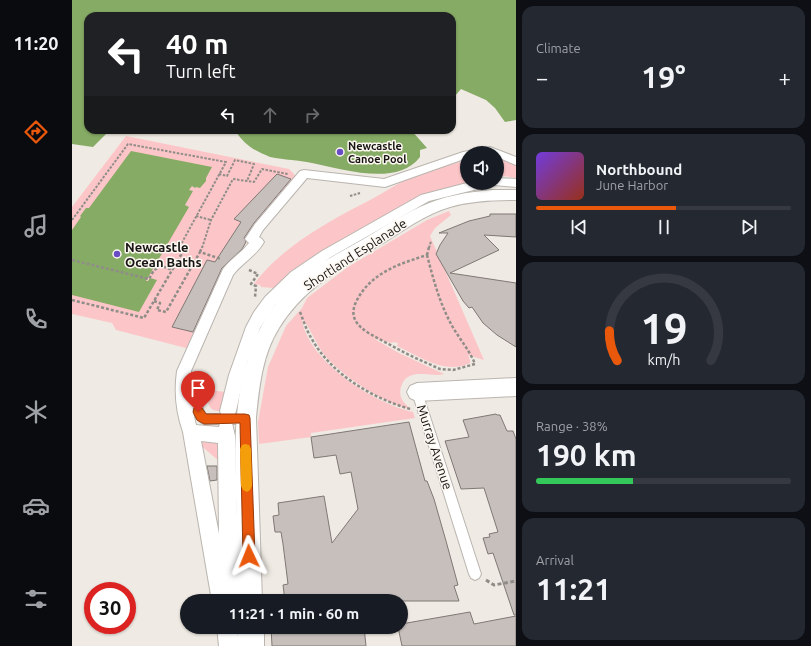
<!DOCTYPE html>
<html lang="en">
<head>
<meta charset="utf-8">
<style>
	body { margin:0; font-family:Ubuntu,sans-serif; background:#242831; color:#f1f3f6; height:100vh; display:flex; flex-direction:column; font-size:15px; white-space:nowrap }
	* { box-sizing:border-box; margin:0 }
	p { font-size:13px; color:#9ea1a6 }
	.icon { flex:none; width:22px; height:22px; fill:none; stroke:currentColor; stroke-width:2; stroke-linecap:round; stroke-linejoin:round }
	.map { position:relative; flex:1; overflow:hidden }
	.side { display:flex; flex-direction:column; gap:6px; padding:6px; background:#0d0f14; width:295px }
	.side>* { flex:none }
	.guide { position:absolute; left:12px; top:12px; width:372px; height:122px; border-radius:12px; box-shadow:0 1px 3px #0004; background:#202124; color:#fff; overflow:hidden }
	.tools { position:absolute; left:388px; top:146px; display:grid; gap:8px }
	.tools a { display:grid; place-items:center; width:44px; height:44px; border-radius:50%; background:#171b24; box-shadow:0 1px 3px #0004; font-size:20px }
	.speed { position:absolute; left:12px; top:582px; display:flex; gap:8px; font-size:20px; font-weight:700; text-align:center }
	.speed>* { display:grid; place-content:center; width:52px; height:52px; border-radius:50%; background:#171b24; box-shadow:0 1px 3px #0004; line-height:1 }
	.speed .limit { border:6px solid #d22; background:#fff; color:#111 }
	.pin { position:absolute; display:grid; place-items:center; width:34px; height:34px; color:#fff; margin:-41px -17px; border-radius:50% 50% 50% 0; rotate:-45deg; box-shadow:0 0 4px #0007 }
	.pin .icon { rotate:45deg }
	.me { position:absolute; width:44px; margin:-22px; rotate:358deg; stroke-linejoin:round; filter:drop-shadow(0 0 3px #0008) }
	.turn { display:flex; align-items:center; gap:14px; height:84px; padding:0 16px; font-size:18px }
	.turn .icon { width:52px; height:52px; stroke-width:2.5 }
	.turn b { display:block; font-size:28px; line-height:34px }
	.lanes { display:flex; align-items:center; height:38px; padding:0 16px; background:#0003; justify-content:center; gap:20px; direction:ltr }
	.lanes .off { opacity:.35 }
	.big { font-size:30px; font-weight:700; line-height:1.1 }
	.side .widget { flex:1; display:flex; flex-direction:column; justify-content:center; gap:6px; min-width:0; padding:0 14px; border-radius:12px; background:#242831 }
	.side .dial { align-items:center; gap:0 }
	.dial svg { height:104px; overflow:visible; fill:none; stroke:#363941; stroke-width:7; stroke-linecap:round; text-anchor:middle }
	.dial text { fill:#f1f3f6; stroke:none }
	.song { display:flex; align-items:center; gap:12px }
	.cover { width:48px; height:48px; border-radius:6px; background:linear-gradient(135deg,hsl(260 70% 55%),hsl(10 70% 35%)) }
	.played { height:4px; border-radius:2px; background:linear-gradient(90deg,#ea580c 55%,#363941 55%) }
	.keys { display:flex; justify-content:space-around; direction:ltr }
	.heat { display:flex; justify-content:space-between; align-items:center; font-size:22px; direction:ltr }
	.charge { height:6px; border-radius:3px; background:linear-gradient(90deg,#34c759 38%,#363941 0) }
	.trip { position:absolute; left:108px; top:594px; width:228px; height:40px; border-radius:20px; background:#171b24; box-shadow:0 1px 3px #0004; font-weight:700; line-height:40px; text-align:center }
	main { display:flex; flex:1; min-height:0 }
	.tab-bar { display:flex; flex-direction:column; width:72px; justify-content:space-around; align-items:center; background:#090b0e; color:#9ea1a6 }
	.tab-bar .icon { width:28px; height:28px }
	.tab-bar .on { color:#ea580c }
	.tab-bar b { font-size:18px; color:#f1f3f6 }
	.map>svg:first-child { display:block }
</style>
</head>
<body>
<main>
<nav class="tab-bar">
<b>11:20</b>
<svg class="icon on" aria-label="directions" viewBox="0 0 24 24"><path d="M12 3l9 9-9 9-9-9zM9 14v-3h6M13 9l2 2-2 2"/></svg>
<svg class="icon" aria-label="music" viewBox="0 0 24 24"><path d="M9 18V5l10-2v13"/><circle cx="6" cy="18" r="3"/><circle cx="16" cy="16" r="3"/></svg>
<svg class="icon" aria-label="phone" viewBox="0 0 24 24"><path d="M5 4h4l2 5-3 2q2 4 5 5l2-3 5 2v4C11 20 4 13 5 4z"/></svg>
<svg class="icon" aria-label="climate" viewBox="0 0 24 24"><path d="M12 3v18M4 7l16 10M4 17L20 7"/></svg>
<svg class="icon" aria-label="car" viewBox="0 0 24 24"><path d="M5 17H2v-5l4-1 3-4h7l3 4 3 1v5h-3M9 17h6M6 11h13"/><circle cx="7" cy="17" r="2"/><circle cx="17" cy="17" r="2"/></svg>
<svg class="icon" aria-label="filters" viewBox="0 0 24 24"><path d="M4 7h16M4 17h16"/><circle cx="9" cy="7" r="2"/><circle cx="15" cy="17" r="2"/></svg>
</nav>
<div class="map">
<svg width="444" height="646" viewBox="0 0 444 646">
	<rect width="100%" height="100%" fill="#efeae3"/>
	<g fill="#fcc6c8">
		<path d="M54 136 217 169 222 174 224 178 185 226 161 263 116 347 114 348 44 330 40 323 0 314V207Z"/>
		<path d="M425 155 444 164V178L425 175Z"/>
		<path d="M395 160V181L392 184 353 194 337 201 242 256 202 288 189 287 188 285 182 284C210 246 259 220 300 199 313 192 326 183 340 177 358 170 377 165 395 160Z"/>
		<path d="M377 211 379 215 363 228 358 236 412 360 396 355 398 360V363C374 375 348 357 327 347L325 346 326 343 321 342 320 343 301 338 327 353 372 374C360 378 335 366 329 387 326 398 332 403 340 410 331 407 322 405 314 400 293 390 265 371 251 353 244 344 237 325 230 319 235 361 303 404 341 412L343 418 239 433V437L187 444 186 422 196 367 214 326 230 308 235 298 276 267 355 220Z"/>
		<path d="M137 390 153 392 149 411C135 412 135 401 137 390Z"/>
		<path d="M131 439 147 440V461L127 444Z"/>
	</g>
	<g fill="#86ab64">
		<path d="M0 0H444V120L433 122 423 108 414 100 389 89 383 96 380 95V16H16V130H38L21 147 0 144Z"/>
		<path d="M163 130H339L355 148 348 150V157C325 187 271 169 240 163 226 160 213 160 198 157 183 151 172 145 163 130Z"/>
		<path d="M59 151 140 167 134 178V181L128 188 124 187 123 188 120 186 117 190 121 191 113 205 117 207 74 281H76L78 278 85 280 67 312 0 295V230L9 217 8 216 14 208H17Z"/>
	</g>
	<g fill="#c7bfbb" stroke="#7f7875">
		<path d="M205 174 219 179 182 223 172 238 174 242 170 249 150 268 121 332 100 327 135 260 143 262 169 222 162 219Z"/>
		<path d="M418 214H444V237L412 235 427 250 378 273 444 283V347L425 335 411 323 400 307 397 308 391 301 364 254 368 245 376 233H367L397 221 418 216Z"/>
		<path d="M424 414 425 415H428L435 431H441L444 439V615H442L421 553 416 554 411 538 418 537 417 534 426 532 412 488 389 489 373 441 397 437 391 420Z"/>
		<path d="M337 422 353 481H355L362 499 374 541 386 585 382 586 387 601H298V599L283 601H213L211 585 216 584 211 544 209 532H203L201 516 207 515 206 503 252 496 260 543 286 509 279 472 268 474 264 455 242 458 239 437Z"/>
		<path d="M135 466H145V480L138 481Z"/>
		<path d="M398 612 402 624 444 616V646H330L326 627H329V624Z"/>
		<path d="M199 627H292L294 646H200Z"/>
	</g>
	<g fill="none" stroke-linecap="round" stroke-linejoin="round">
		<defs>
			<g id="service">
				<path d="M345 387 348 389 350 392 409 574 407 578 403 580 399 578 397 574 340 392 342 389Z"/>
				<path d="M125 388 128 390C132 398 127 407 134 414H173L177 416 178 419 177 422 173 424H132C120 419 117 401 122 390Z"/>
			</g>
			<g id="pedestrian">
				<path d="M418 147 444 157V165L425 157V153H395V158L313 187 235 178 191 230 187 237 190 239 192 242C184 256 170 263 161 275L119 371C118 390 119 407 124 425L147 427 148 423 154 421 160 423 163 436 167 601H140L111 432C104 412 102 392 105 371L151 269C159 259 169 253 177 243L173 239 183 224 228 171 232 170 312 179 391 152ZM129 441 146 443 147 534Z"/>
				<path d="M425 178 444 179V187L422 185 357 201 259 257 229 279 203 305 188 328 175 362 164 411 162 416 156 418 150 416 148 411 157 375 174 327 182 312 193 297 219 272 250 251 349 195 395 183H425Z"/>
				<path d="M145 627H165L167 646H147Z"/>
			</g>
			<g id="minor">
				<path d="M421 190H444V200C422 200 399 201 378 207 354 214 332 230 311 243 270 268 233 286 207 328 190 355 187 388 184 418L190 601H166C165 566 165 530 164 495 162 425 162 354 209 297 230 271 262 256 290 240 309 229 328 216 348 207 371 196 396 192 421 190Z"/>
				<path d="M444 378V396L345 401 338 398 335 392 338 386 345 383Z"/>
				<rect x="166" y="627" width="26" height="19"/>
			</g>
		</defs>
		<use href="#service" stroke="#bab5af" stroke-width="2"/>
		<use href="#pedestrian" stroke="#bab5af" stroke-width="2"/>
		<use href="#minor" stroke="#bab5af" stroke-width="2"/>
		<g stroke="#908d88" stroke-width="2" stroke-dasharray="2.5 1.5" stroke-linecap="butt">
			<path d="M147 174 155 176 163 160 182 164 175 181"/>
			<path d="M278 196 288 193"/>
			<path d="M124 216 139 220"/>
			<path d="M0 220 56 144 154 162 107 248"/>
			<path d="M130 248 139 220 161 179 182 182 190 169 216 174"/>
			<path d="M357 248 359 241"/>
		</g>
		<g stroke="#908d88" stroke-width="2.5" stroke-dasharray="3 2" stroke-linecap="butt">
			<path d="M128 252 130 247"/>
			<path d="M355 255C361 278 367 301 378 322 385 336 397 349 403 364L381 370 368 369 337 355 298 334C285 326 277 317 284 302 298 273 327 264 355 255Z"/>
			<path d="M355 255 357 247"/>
			<path d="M0 260 77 279 82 270 89 266 101 270"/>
			<path d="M177 270 186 274 179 284 184 286 183 297"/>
			<path d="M0 300 72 318 109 255 107 247"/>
			<path d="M82 301 88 303 85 310 94 312 128 252 149 259"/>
			<path d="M228 312C232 322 235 332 241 341 261 375 300 398 338 409"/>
		</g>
		<path stroke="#908d88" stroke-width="3" stroke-dasharray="4 2.5" stroke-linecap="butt" d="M414 580 422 585 444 581"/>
		<use href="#service" fill="#fff" fill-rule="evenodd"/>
		<use href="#pedestrian" fill="#fff" fill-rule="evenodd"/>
		<use href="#minor" fill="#fff" fill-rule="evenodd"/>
	</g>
	<path fill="#ea580c" stroke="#983908" d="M126 407 130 408 134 414H173L177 415 178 418 183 556 181 560 177 562 173 560 171 556 168 423 132 424 125 420 121 412 122 408Z"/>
	<path fill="#f59e0b" d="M173 444 177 445 179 449 180 486 178 490 175 492 171 490 169 486 168 449 170 445Z"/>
	<g fill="#674cc5" stroke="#fcf7f0" stroke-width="1.5">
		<circle cx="268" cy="152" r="4"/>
		<circle cx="45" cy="254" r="4"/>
	</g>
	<g text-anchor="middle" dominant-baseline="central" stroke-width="3" stroke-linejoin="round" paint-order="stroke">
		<g font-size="11" font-weight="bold" fill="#171513" stroke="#fcf7f0" text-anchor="start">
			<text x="276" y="146">Newcastle<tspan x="276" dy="13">Canoe Pool</tspan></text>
		</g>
		<g font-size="13" font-weight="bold" fill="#171513" stroke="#fcf7f0" text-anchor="start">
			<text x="53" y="247">Newcastle<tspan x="53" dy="15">Ocean Baths</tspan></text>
		</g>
		<g font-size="13" fill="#171513" stroke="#fcf7f0">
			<text transform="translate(283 254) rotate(-33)">Shortland Esplanade</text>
			<text transform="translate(363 447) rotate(72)">Murray Avenue</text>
		</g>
	</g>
</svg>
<div class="tools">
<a><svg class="icon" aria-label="sound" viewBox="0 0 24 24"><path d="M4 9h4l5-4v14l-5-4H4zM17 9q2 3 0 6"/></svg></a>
</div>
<div class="speed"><div class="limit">30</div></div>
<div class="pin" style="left:126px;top:412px;background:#d93025"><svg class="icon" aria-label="arrive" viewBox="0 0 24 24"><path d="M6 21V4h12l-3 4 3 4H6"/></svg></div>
<svg class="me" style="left:177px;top:556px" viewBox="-20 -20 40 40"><path d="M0-17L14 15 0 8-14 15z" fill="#ea580c" stroke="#fff" stroke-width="4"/></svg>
<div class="trip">11:21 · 1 min · 60 m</div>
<div class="guide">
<div class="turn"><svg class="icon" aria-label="left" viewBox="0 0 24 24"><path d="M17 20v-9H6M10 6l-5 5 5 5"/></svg><div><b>40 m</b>Turn left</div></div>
<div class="lanes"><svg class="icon" aria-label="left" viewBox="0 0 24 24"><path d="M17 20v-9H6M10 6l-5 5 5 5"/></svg><svg class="icon off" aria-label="ahead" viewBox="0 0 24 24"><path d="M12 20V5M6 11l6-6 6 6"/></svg><svg class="icon off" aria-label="right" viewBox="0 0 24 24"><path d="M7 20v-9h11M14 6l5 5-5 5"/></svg></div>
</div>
</div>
<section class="side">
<div class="widget"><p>Climate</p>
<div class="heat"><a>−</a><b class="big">19°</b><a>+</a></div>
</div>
<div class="widget">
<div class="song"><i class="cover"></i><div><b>Northbound</b><p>June Harbor</p></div></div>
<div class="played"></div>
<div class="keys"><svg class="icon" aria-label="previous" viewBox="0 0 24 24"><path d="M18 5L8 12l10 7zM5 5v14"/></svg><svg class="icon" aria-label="pause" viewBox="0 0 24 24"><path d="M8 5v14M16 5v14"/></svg><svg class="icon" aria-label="next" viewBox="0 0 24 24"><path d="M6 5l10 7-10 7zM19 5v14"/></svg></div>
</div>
<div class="widget dial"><svg viewBox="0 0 100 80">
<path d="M14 69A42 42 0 1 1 86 69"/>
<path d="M14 69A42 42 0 0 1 8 46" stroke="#ea580c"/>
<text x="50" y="56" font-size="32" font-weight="700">19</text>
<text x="50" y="72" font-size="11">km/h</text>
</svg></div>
<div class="widget"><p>Range · 38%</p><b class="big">190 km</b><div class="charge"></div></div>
<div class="widget"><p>Arrival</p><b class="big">11:21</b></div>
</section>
</main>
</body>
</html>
